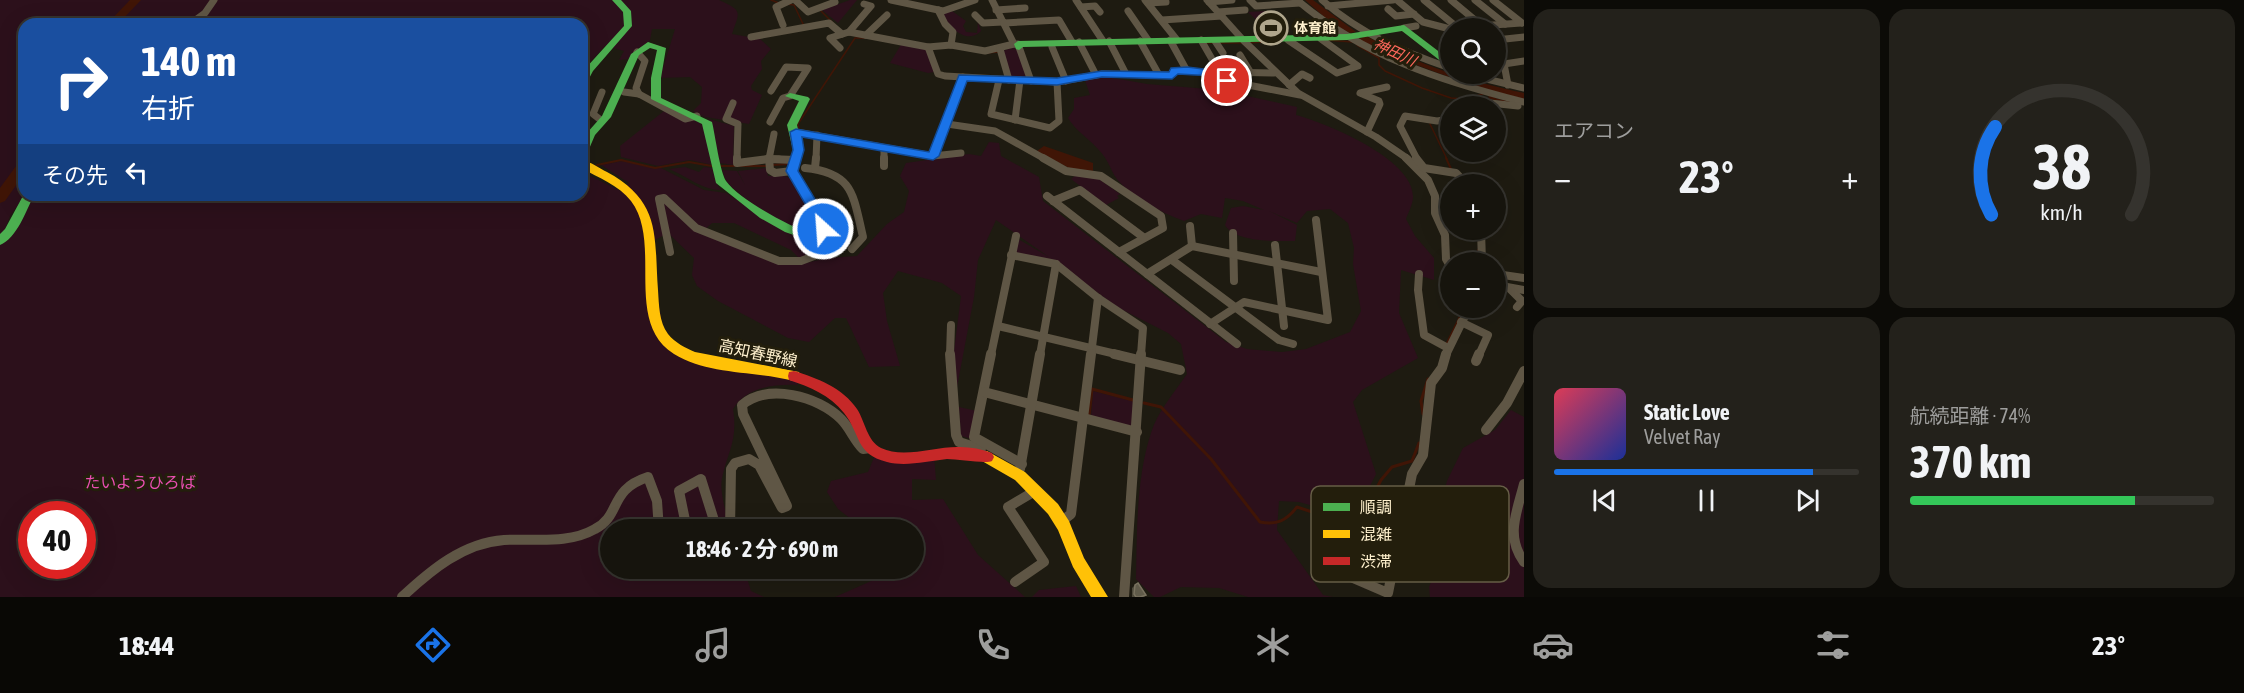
<!DOCTYPE html>
<html lang="ja">
<head>
<meta charset="utf-8">
<style>
	body { margin:0; font-family:"Asap Condensed","Noto Sans JP",sans-serif; background:#23211b; color:#f1f3f6; height:100vh; display:flex; flex-direction:column; font-size:22px; white-space:nowrap }
	* { box-sizing:border-box; margin:0 }
	p { font-size:20px; color:#9e9e9d }
	.icon { flex:none; width:33px; height:33px; fill:none; stroke:currentColor; stroke-width:2; stroke-linecap:round; stroke-linejoin:round }
	.map { position:relative; flex:1; overflow:hidden }
	.drawer { display:flex; flex-direction:column; gap:9px; padding:9px; background:#0c0b07; width:720px }
	.drawer>* { flex:none }
	.guide { position:absolute; left:18px; top:18px; width:570px; height:183px; border-radius:18px; box-shadow:0 6px 24px #0002,0 0 0 2px #35332e; background:#1a4fa0; color:#fff; overflow:hidden }
	.buttons { position:absolute; left:1440px; top:18px; display:grid; gap:12px }
	.buttons a { display:grid; place-items:center; width:66px; height:66px; border-radius:50%; background:#16140d; box-shadow:0 6px 24px #0002,0 0 0 2px #35332e; font-size:30px }
	.speed { position:absolute; left:18px; top:501px; display:flex; gap:12px; font-size:30px; font-weight:700; text-align:center }
	.speed>* { display:grid; place-content:center; width:78px; height:78px; border-radius:50%; background:#16140d; box-shadow:0 6px 24px #0002,0 0 0 2px #35332e; line-height:1 }
	.speed .limit { border:9px solid #d22; background:#fff; color:#111 }
	.pin { position:absolute; display:grid; place-items:center; width:51px; height:51px; color:#fff; margin:-26px; border:3px solid #fff; border-radius:50%; box-shadow:0 2px 6px #0007 }
	.me { position:absolute; width:66px; margin:-33px; rotate:334deg; stroke-linejoin:round; filter:drop-shadow(0 0 4px #0008) }
	.turn { display:flex; align-items:center; gap:21px; height:126px; padding:0 24px; font-size:27px }
	.turn .icon { width:78px; height:78px; stroke-width:2.5 }
	.turn b { display:block; font-size:42px; line-height:51px }
	.then { display:flex; align-items:center; height:57px; padding:0 24px; background:#0003; gap:12px; font-size:22px }
	.big { font-size:45px; font-weight:700; line-height:1.1 }
	.drawer .widget { flex:1; display:flex; flex-direction:column; justify-content:center; gap:9px; min-width:0; padding:0 21px; border-radius:18px; background:#23211b }
	.drawer .dial { align-items:center; gap:0 }
	.dial svg { height:156px; overflow:visible; fill:none; stroke:#35332e; stroke-width:7; stroke-linecap:round; text-anchor:middle }
	.dial text { fill:#f1f3f6; stroke:none }
	.song { display:flex; align-items:center; gap:18px }
	.cover { width:72px; height:72px; border-radius:9px; background:linear-gradient(135deg,hsl(350 70% 55%),hsl(230 70% 35%)) }
	.played { height:6px; border-radius:3px; background:linear-gradient(90deg,#1a73e8 85%,#35332e 85%) }
	.keys { display:flex; justify-content:space-around; direction:ltr }
	.heat { display:flex; justify-content:space-between; align-items:center; font-size:33px; direction:ltr }
	.charge { height:9px; border-radius:4px; background:linear-gradient(90deg,#34c759 74%,#35332e 0) }
	.drawer .tiles { flex:1; display:grid; gap:9px; grid-template-columns:repeat(2,1fr) }
	.trip { position:absolute; left:600px; top:519px; width:324px; height:60px; border-radius:30px; background:#16140d; box-shadow:0 6px 24px #0002,0 0 0 2px #35332e; font-weight:700; line-height:60px; text-align:center }
	.menu { display:flex; height:96px; justify-content:space-around; align-items:center; background:#090805; color:#9e9e9d }
	.menu .icon { width:42px; height:42px }
	.menu .active { color:#1a73e8 }
	.menu b { font-size:27px; color:#f1f3f6 }
	main { display:flex; flex:1; min-height:0 }
	.map>svg:first-child { display:block }
</style>
</head>
<body>
<main>
<div class="map">
<svg width="1524" height="597" viewBox="0 0 1524 597">
	<rect width="100%" height="100%" fill="#1e1b11"/>
	<g fill="#2c101b" fill-rule="evenodd">
		<path d="M0 0H719C744 11 739 12 732 34L760 39 771 49 761 61 762 69 751 86 752 90 762 95 749 124 705 117 693 111 701 103 702 87 690 77 660 78 675 29H652L650 40 629 59 619 60 624 51 605 46 582 71V24H191L202 16 142 24H24L25 195 10 216 4 231 32 195 61 198 65 195H582V172L621 191 629 183 601 165 622 161 661 168 704 190 726 193 800 239 812 242 811 255 801 260 791 250 734 223H712L700 234 801 264 828 258 857 256 887 224 904 212 909 191 900 176 906 163 969 154 981 156 989 142 999 143 1001 156 1039 177 1043 201 1226 342 1247 349 1282 352 1306 349 1350 332 1361 311 1353 264 1354 248 1348 223 1330 209 1307 211 1297 223 1269 211 1297 225 1295 241C1276 241 1236 243 1225 225L1231 208 1243 206 1264 210 1243 201 1225 198 1222 218 1201 214 1184 221C1162 213 1122 193 1112 171 1108 162 1105 156 1097 148 1088 138 1075 130 1068 118L1074 109V98L1090 95 1085 80 1102 76 1147 84 1220 90 1297 107 1296 115C1326 123 1414 159 1413 197 1413 204 1408 213 1406 219L1415 236 1434 258V280L1401 270 1399 313 1418 358 1362 390 1353 402 1376 474 1364 498 1349 516 1299 502 1279 501 1277 530 1323 595 1333 597H1248L1219 588 1181 587 1160 597H1154L1136 579C1137 532 1136 479 1151 433 1157 412 1175 392 1187 374L1181 344 1168 333 1117 307 1055 261 1016 253 1018 239 1049 257 996 220 978 260 974 297 957 387 952 367 961 296 942 283 898 271 883 293 887 321 900 366 869 367 846 318H835L809 342 788 338 718 301 697 286 692 275 694 258 668 233 655 240 654 279 667 349 796 380 798 385C774 384 746 387 733 409 738 440 728 451 722 478 719 493 727 515 730 529L610 530V568L744 569 751 591 764 597H0ZM32 514H82V566H32Z"/>
		<path d="M850 0H857L838 23 822 10Z"/>
		<path d="M952 11 966 21 963 26 966 32 977 33 978 22 981 31C966 46 949 26 941 14Z"/>
		<path d="M1267 11 1281 24 1274 25 1280 31H1268L1248 12Z"/>
		<path d="M902 43 927 50 934 72 928 73 890 63Z"/>
		<path d="M1016 46 1027 78 1011 77 1003 51Z"/>
		<path d="M664 111 696 119 704 123 713 165 690 160 658 166 621 157 620 146Z"/>
		<path d="M709 119 734 126 733 165 720 163Z"/>
		<path d="M685 167 699 172 704 167 714 168 717 185 721 190C702 190 687 176 669 169Z"/>
		<path d="M766 168 768 176H785L792 179 819 225 815 233C796 237 739 196 728 183 725 180 724 174 722 170L737 171 745 185 738 171Z"/>
		<path d="M1076 175 1096 177 1120 194 1117 196 1119 198 1106 205 1071 179Z"/>
		<path d="M1093 391 1133 401 1132 428 1091 417Z"/>
		<path d="M959 407 977 411 972 439 961 436Z"/>
		<path d="M1511 410 1524 417V597H1430L1429 587 1441 558 1438 512 1447 481 1463 448 1495 430Z"/>
		<path d="M875 455 934 456 936 480 912 479V500L943 499 978 555 1025 597H835L894 571 893 569 914 568V530L864 529 838 509 827 492 831 481 868 472Z"/>
		<path d="M1076 586 1081 597H1032L1039 590Z"/>
	</g>
	<g fill="#401506">
		<path d="M1305 0H1313L1356 32 1350 33 1330 22Z"/>
		<path d="M1366 36C1416 64 1468 81 1524 93V99C1466 85 1412 65 1358 39Z"/>
		<path d="M1044 146 1093 163V171L1069 168 1037 151Z"/>
	</g>
	<g fill="none" stroke-linecap="round" stroke-linejoin="round">
		<g stroke="#401506" stroke-width="1.5">
			<path d="M771 0 779 3"/>
			<path d="M787 4 794 5 804 26"/>
			<path d="M821 11 833 23"/>
			<path d="M1326 40 1353 42"/>
			<path d="M1206 43H1243"/>
			<path d="M1248 43 1279 41"/>
			<path d="M1357 45 1379 58V65L1385 71 1422 88 1451 98 1464 99 1483 94"/>
			<path d="M986 53 998 52"/>
			<path d="M1489 96 1496 99"/>
			<path d="M1480 106 1489 98 1510 102"/>
			<path d="M1430 124 1447 159"/>
			<path d="M799 128 798 124 855 38H865"/>
			<path d="M801 136 802 151"/>
		</g>
		<g stroke="#401506" stroke-width="2">
			<path d="M1446 158 1451 169"/>
			<path d="M597 165 621 160 655 168 689 162 712 166"/>
			<path d="M771 165 790 164"/>
			<path d="M721 166H766"/>
			<path d="M1476 230 1477 236"/>
			<path d="M1477 262 1478 250"/>
			<path d="M1446 345 1464 308"/>
		</g>
		<g stroke="#401506" stroke-width="3">
			<path d="M1144 403 1161 407 1211 459 1260 522C1277 525 1286 521 1297 507L1346 523 1363 514 1381 480 1392 467 1412 461 1419 443"/>
			<path d="M1423 414 1421 401 1428 379"/>
			<path d="M1089 416 1092 389 1133 400"/>
		</g>
		<g fill="#401506" fill-rule="evenodd">
			<path d="M130 0H141L118 24H107Z"/>
			<path d="M24 161V174L5 201 0 203V188L19 162Z"/>
		</g>
		<g stroke="#5f5645" stroke-width="7">
			<path d="M795 0 808 12 835 2"/>
			<path d="M891 0 943 11 975 0"/>
			<path d="M992 0 1014 44H1018"/>
			<path d="M1076 0 1103 41"/>
			<path d="M1145 0 1177 40"/>
			<path d="M1207 0 1244 41"/>
			<path d="M1250 0 1256 6 1300 3"/>
			<path d="M1297 0C1363 56 1441 81 1524 102"/>
			<path d="M1322 0C1359 33 1403 52 1450 68"/>
			<path d="M1397 0 1423 22 1450 29"/>
			<path d="M1424 0 1458 28"/>
			<path d="M1451 0 1482 26"/>
			<path d="M1475 0 1505 24"/>
			<path d="M1493 0 1522 23"/>
			<path d="M1209 2 1232 0"/>
			<path d="M1148 3 1166 2"/>
			<path d="M1328 6 1393 0"/>
			<path d="M1081 7 1095 6 1100 12"/>
			<path d="M1388 9 1396 16 1414 14"/>
			<path d="M938 10 945 24 953 32 951 45"/>
			<path d="M996 10 1025 8"/>
			<path d="M1128 11 1148 40"/>
			<path d="M1218 12 1245 10"/>
			<path d="M975 15 983 23 1003 22"/>
			<path d="M1162 20 1222 16"/>
			<path d="M1004 23 1059 20 1072 42"/>
			<path d="M190 24 205 13 214 0"/>
			<path d="M783 25 776 7 791 0"/>
			<path d="M1404 28 1416 26"/>
			<path d="M1452 28 1521 23"/>
			<path d="M849 32 871 6 864 4"/>
			<path d="M866 35 887 15"/>
			<path d="M751 37 829 23 842 34"/>
			<path d="M1170 40 1187 71"/>
			<path d="M1201 40 1220 73"/>
			<path d="M1288 40 1337 73 1358 66 1321 39"/>
			<path d="M1496 40 1524 37"/>
			<path d="M1109 41 1126 74"/>
			<path d="M1140 41 1159 75"/>
			<path d="M1215 41 1223 53"/>
			<path d="M1079 42 1096 75"/>
			<path d="M1245 42 1298 93 1376 137 1408 159"/>
			<path d="M928 47 938 74 945 76 1057 82 1102 74 1172 75 1175 71 1274 73"/>
			<path d="M1019 47 1031 81"/>
			<path d="M1052 47 1066 81"/>
			<path d="M840 48 830 38 849 32 928 47 951 45 985 51 1014 44"/>
			<path d="M1000 49 1009 80"/>
			<path d="M637 52 645 61 636 88 639 94"/>
			<path d="M1240 55 1251 73"/>
			<path d="M1217 73 1227 81 1300 95"/>
			<path d="M1466 74 1524 88"/>
			<path d="M999 80 991 114 1050 128 1059 121 1057 82"/>
			<path d="M1289 85 1302 74 1310 78"/>
			<path d="M1508 85 1504 64 1524 61"/>
			<path d="M602 92 593 114 602 121"/>
			<path d="M624 92 639 94 685 119 697 116"/>
			<path d="M733 103 726 119 738 124 737 159"/>
			<path d="M1487 106 1490 103 1518 106"/>
			<path d="M1015 120 1020 80"/>
			<path d="M770 122 783 98 790 96 808 68 786 67 771 91"/>
			<path d="M947 124 995 131 1045 159"/>
			<path d="M796 132 933 156 963 77"/>
			<path d="M1367 132 1380 104 1379 101 1360 93 1387 87"/>
			<path d="M884 148V159"/>
			<path d="M933 156 961 153"/>
			<path d="M766 159H779"/>
			<path d="M769 159 774 134"/>
			<path d="M816 159 817 135"/>
			<path d="M1417 159 1400 126 1405 116 1437 121 1450 119"/>
		</g>
		<g stroke="#5f5645" stroke-width="8">
			<path d="M737 158V163L769 159 795 160"/>
			<path d="M769 158 770 170 775 173 792 171"/>
			<path d="M884 158V166"/>
			<path d="M1043 158 1066 171 1101 176 1161 216 1163 228 1119 252"/>
			<path d="M1406 158 1428 180 1435 196V213L1445 235 1446 259 1450 266"/>
			<path d="M1416 158 1424 168 1456 173 1466 184"/>
			<path d="M805 168C854 173 853 195 863 237L852 249"/>
			<path d="M815 168 816 158"/>
			<path d="M1047 196 1237 344"/>
			<path d="M1053 201 1080 190 1143 237"/>
			<path d="M1190 226 1192 246"/>
			<path d="M1481 230 1482 262"/>
			<path d="M1233 233 1234 281"/>
			<path d="M1275 245 1284 326"/>
			<path d="M670 252 659 199 664 198 696 228 779 261H801L814 256 818 245 814 238"/>
			<path d="M1011 255 1056 264 1098 298 1143 328 1141 355"/>
			<path d="M1172 260 1279 340 1293 344"/>
			<path d="M1147 274 1192 246 1321 272"/>
			<path d="M1419 274 1418 290 1424 335 1448 348"/>
			<path d="M1496 274 1524 278"/>
			<path d="M1496 285 1524 290"/>
			<path d="M1510 289 1522 301 1517 307"/>
			<path d="M1461 322 1488 335 1479 355"/>
			<path d="M1210 324 1244 302 1328 320 1316 220"/>
			<path d="M998 326 1120 355"/>
			<path d="M950 355 951 325"/>
			<path d="M991 355 1016 236"/>
			<path d="M1040 355 1056 264"/>
			<path d="M1091 355 1098 298"/>
			<path d="M1446 355 1469 308"/>
		</g>
		<g stroke="#5f5645" stroke-width="10">
			<path d="M950 354 956 435 959 442 981 449"/>
			<path d="M991 354 974 437 1022 464"/>
			<path d="M1114 354 1180 370"/>
			<path d="M1476 361 1479 354"/>
			<path d="M984 392 1137 432"/>
			<path d="M1486 430 1507 403 1524 371"/>
			<path d="M1020 469 1040 354"/>
			<path d="M1524 484C1517 512 1505 536 1524 562"/>
			<path d="M1062 521 1071 514 1091 354"/>
			<path d="M687 530 679 491 701 479 717 530"/>
			<path d="M730 530 731 469 735 463 749 459 759 465 782 508 787 506 743 414 742 405C768 383 818 396 841 419 850 428 854 440 863 449L870 448"/>
			<path d="M1321 554V534L1394 563 1388 593 1353 578"/>
			<path d="M1394 563 1412 474 1423 455 1431 383 1442 368 1446 354"/>
			<path d="M669 568 673 571 684 568"/>
			<path d="M1015 582 1044 562 1008 507 1035 491"/>
			<path d="M402 597C431 570 463 543 504 540 534 538 567 545 595 529 622 515 608 490 648 477L657 501 659 530"/>
			<path d="M1124 597 1141 354"/>
		</g>
		<g fill="#4caf50" fill-rule="evenodd">
			<path d="M612 0H621L631 11 632 26 593 71 585 86 582 87V75L584 70 624 26 623 12Z"/>
			<path d="M1404 25 1450 60V67L1447 66 1402 31 1347 40 1023 47 1019 50 1016 49 1014 44 1018 41 1347 34Z"/>
			<path d="M648 42 666 48 661 78V98L712 122C715 134 720 172 726 181 740 200 790 227 812 234L818 224 787 171 793 150 787 125 799 101 785 96 790 93 808 97 810 99 797 125 803 150 797 171 830 224 824 237 814 242 785 232 760 218 716 183 702 124 651 99V78L657 50 650 48 639 55 611 117 595 135 586 156 582 157V143L586 134 602 116 631 54Z"/>
			<path d="M24 194 34 195C26 211 17 238 0 245V234L5 229Z"/>
		</g>
		<g fill="#ffc107" fill-rule="evenodd">
			<path d="M582 160C591 162 599 168 607 172 662 202 654 236 658 290 659 305 659 322 668 334 675 343 686 348 695 352L794 371 799 372 800 376 799 380 794 381C756 371 708 375 674 354 623 322 663 243 631 201 619 185 598 178 582 168Z"/>
			<path d="M987 451 1025 472 1058 504 1069 521 1084 558 1108 597H1091L1073 567 1058 530 1048 514 1015 480 982 461 980 457 982 453Z"/>
		</g>
		<path fill="#c62828" fill-rule="evenodd" d="M794 371C817 378 843 388 857 409 865 421 867 441 881 448 904 459 936 446 960 447 971 447 982 449 992 453L994 457 992 461C986 464 958 459 947 459 927 461 906 467 887 462 855 454 861 434 844 413 830 395 810 387 789 380L788 376 789 372Z"/>
	</g>
	<path fill="#4d493a" d="M1135 585 1146 595 1144 597H1132V588Z"/>
	<path fill="#605b4a" stroke="#79725f" stroke-width="1.5" d="M1138 583 1146 595 1140 597H1136L1134 594 1135 585Z"/>
	<path fill="#1a73e8" stroke="#114b97" stroke-width="1.5" d="M1187 67 1220 71 1232 81 1227 84 1214 76 1178 74 1172 79 1102 77 1057 85 967 81 939 156 933 160 802 137 804 150 798 171 830 224 828 232H819L817 224 786 171 793 150 790 132 796 129 929 152 959 75 1057 78 1102 71 1169 72 1171 68Z"/>
	<defs>
		<symbol id="stadium-ring" viewBox="-11 -11 22 22"><circle r="9.5" fill="#231e0c" stroke="#b0a68c" stroke-width="1.5"/><path d="M0-5a6.5 5 0 1 0 0 10a6.5 5 0 1 0 0-10ZM-3.5-1.8h7v3.6h-7Z" fill="#b0a68c"/></symbol>
	</defs>
	<g fill-rule="evenodd">
		<use href="#stadium-ring" x="1252" y="9" width="38" height="38"/>
	</g>
	<g text-anchor="middle" dominant-baseline="central" stroke-width="6" stroke-linejoin="round" paint-order="stroke">
		<g font-size="14" font-weight="bold" fill="#fff1ce" stroke="#231e0c" text-anchor="start">
			<text x="1294" y="28">体育館</text>
		</g>
		<g font-size="15" font-style="italic" fill="#ff685c" stroke="#231e0c">
			<text transform="translate(1395 52) rotate(25)">神田川</text>
		</g>
		<g font-size="16" fill="#fff1ce" stroke="#231e0c">
			<text transform="translate(758 353) rotate(12)">高知春野線</text>
		</g>
		<g font-size="16" fill="#ea4fb2" stroke="#231e0c">
			<text x="140" y="482">たいようひろば</text>
		</g>
	</g>
	<rect x="1311" y="486" width="198" height="96" rx="9" fill="#231e0c" stroke="#655d46" stroke-width="1.5"/>
	<rect x="1323" y="503" width="27" height="8" fill="#4caf50"/>
	<rect x="1323" y="530" width="27" height="8" fill="#ffc107"/>
	<rect x="1323" y="557" width="27" height="8" fill="#c62828"/>
	<g font-size="16" fill="#fff1ce">
		<text x="1360" y="513">順調</text>
		<text x="1360" y="540">混雑</text>
		<text x="1360" y="567">渋滞</text>
	</g>
</svg>
<div class="buttons">
<a><svg class="icon" aria-label="search" viewBox="0 0 24 24"><circle cx="10" cy="10" r="6"/><path d="M15 15l6 6"/></svg></a>
<a><svg class="icon" aria-label="layers" viewBox="0 0 24 24"><path d="M12 4l9 5-9 5-9-5zM3 14l9 5 9-5"/></svg></a>
<a>+</a>
<a>−</a>
</div>
<div class="speed"><div class="limit">40</div></div>
<div class="pin" style="left:1227px;top:81px;background:#d93025"><svg class="icon" aria-label="arrive" viewBox="0 0 24 24"><path d="M6 21V4h12l-3 4 3 4H6"/></svg></div>
<svg class="me" style="left:823px;top:229px" viewBox="-20 -20 40 40"><circle r="17" fill="#1a73e8" stroke="#fff" stroke-width="3"/><path d="M0-11L8 9 0 5-8 9z" fill="#fff"/></svg>
<div class="trip">18:46 · 2 分 · 690 m</div>
<div class="guide">
<div class="turn"><svg class="icon" aria-label="right" viewBox="0 0 24 24"><path d="M7 20v-9h11M14 6l5 5-5 5"/></svg><div><b>140 m</b>右折</div></div>
<div class="then">その先<svg class="icon" aria-label="left" viewBox="0 0 24 24"><path d="M17 20v-9H6M10 6l-5 5 5 5"/></svg></div>
</div>
</div>
<section class="drawer">
<div class="tiles">
<div class="widget"><p>エアコン</p>
<div class="heat"><a>−</a><b class="big">23°</b><a>+</a></div>
</div>
<div class="widget dial"><svg viewBox="0 0 100 80">
<path d="M14 69A42 42 0 1 1 86 69"/>
<path d="M14 69A42 42 0 0 1 16 24" stroke="#1a73e8"/>
<text x="50" y="56" font-size="32" font-weight="700">38</text>
<text x="50" y="72" font-size="11">km/h</text>
</svg></div>
<div class="widget">
<div class="song"><i class="cover"></i><div><b>Static Love</b><p>Velvet Ray</p></div></div>
<div class="played"></div>
<div class="keys"><svg class="icon" aria-label="previous" viewBox="0 0 24 24"><path d="M18 5L8 12l10 7zM5 5v14"/></svg><svg class="icon" aria-label="pause" viewBox="0 0 24 24"><path d="M8 5v14M16 5v14"/></svg><svg class="icon" aria-label="next" viewBox="0 0 24 24"><path d="M6 5l10 7-10 7zM19 5v14"/></svg></div>
</div>
<div class="widget"><p>航続距離 · 74%</p><b class="big">370 km</b><div class="charge"></div></div>
</div>
</section>
</main>
<nav class="menu">
<b>18:44</b>
<svg class="icon active" aria-label="directions" viewBox="0 0 24 24"><path d="M12 3l9 9-9 9-9-9zM9 14v-3h6M13 9l2 2-2 2"/></svg>
<svg class="icon" aria-label="music" viewBox="0 0 24 24"><path d="M9 18V5l10-2v13"/><circle cx="6" cy="18" r="3"/><circle cx="16" cy="16" r="3"/></svg>
<svg class="icon" aria-label="phone" viewBox="0 0 24 24"><path d="M5 4h4l2 5-3 2q2 4 5 5l2-3 5 2v4C11 20 4 13 5 4z"/></svg>
<svg class="icon" aria-label="climate" viewBox="0 0 24 24"><path d="M12 3v18M4 7l16 10M4 17L20 7"/></svg>
<svg class="icon" aria-label="car" viewBox="0 0 24 24"><path d="M5 17H2v-5l4-1 3-4h7l3 4 3 1v5h-3M9 17h6M6 11h13"/><circle cx="7" cy="17" r="2"/><circle cx="17" cy="17" r="2"/></svg>
<svg class="icon" aria-label="filters" viewBox="0 0 24 24"><path d="M4 7h16M4 17h16"/><circle cx="9" cy="7" r="2"/><circle cx="15" cy="17" r="2"/></svg>
<b>23°</b>
</nav>
</body>
</html>
